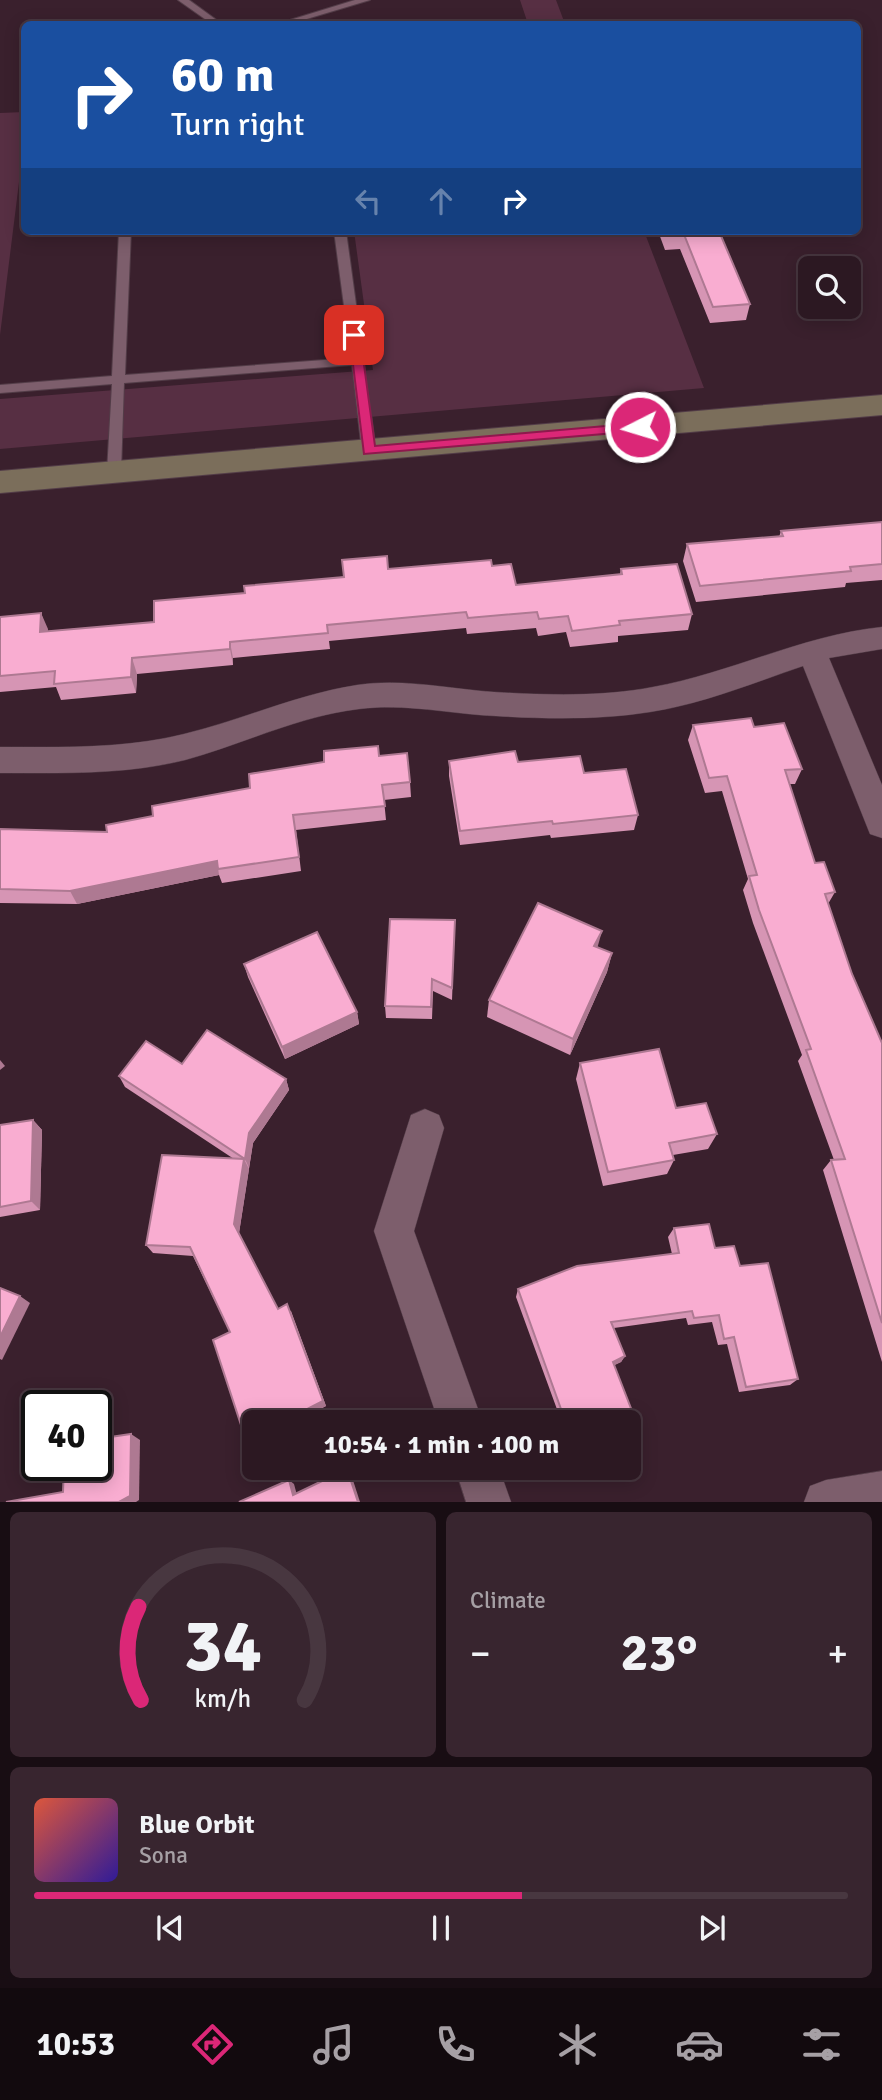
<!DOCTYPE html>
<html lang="en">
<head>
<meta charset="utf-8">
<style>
	body { margin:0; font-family:Signika,sans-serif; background:#38252f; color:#f1f3f6; height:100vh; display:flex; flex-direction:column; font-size:26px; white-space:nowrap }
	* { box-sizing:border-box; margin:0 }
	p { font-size:23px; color:#a6a0a5 }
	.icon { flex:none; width:38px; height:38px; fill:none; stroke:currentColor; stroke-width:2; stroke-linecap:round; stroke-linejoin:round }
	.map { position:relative; height:1502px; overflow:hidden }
	.sheet { display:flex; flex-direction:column; gap:10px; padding:10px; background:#180d13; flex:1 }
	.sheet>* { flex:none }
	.guide { position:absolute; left:21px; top:21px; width:840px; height:214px; border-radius:10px; box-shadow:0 4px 18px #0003,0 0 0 2px #483740; background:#1a4fa0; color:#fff; overflow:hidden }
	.fabs { position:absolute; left:798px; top:256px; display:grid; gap:14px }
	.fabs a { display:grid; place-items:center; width:63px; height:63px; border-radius:10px; background:#2c1822; box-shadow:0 4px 18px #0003,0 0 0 2px #483740; font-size:35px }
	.speed { position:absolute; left:21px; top:1390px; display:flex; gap:14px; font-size:35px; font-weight:700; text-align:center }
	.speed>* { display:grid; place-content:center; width:91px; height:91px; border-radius:50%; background:#2c1822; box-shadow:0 4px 18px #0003,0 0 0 2px #483740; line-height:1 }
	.speed .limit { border:4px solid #111; border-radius:10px; background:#fff; color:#111 }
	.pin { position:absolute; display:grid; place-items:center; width:60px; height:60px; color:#fff; margin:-30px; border-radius:14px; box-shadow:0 4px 10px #0006 }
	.me { position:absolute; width:77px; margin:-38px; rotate:265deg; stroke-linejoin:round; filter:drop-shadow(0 0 5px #0008) }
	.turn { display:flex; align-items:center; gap:24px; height:147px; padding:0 35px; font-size:32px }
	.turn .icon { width:91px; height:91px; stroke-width:2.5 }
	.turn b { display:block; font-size:49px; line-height:60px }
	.lanes { display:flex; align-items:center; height:66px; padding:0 35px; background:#0003; justify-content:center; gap:35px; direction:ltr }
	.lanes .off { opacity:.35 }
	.big { font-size:52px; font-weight:700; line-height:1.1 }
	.sheet .widget { flex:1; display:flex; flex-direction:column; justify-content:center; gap:10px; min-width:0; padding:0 24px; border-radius:10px; background:#38252f }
	.sheet .dial { align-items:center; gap:0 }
	.dial svg { height:182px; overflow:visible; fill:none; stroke:#483740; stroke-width:7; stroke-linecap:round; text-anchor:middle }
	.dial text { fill:#f1f3f6; stroke:none }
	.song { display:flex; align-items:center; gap:21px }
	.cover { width:84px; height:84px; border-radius:10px; background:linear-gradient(135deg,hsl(10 70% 55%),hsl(250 70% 35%)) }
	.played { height:7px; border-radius:4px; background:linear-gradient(90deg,#db2777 60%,#483740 60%) }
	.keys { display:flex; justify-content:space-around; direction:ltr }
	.heat { display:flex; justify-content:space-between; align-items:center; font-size:38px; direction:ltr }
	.sheet .tiles { flex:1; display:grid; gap:10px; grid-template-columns:1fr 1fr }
	.widget:last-child { grid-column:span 2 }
	.trip { position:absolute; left:242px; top:1410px; width:399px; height:70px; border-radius:10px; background:#2c1822; box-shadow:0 4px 18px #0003,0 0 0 2px #483740; font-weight:700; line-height:70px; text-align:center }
	.tab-bar { display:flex; height:112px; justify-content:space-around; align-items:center; background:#120a0e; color:#a6a0a5 }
	.tab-bar .icon { width:49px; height:49px }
	.tab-bar .active { color:#db2777 }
	.tab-bar b { font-size:32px; color:#f1f3f6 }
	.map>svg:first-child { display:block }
</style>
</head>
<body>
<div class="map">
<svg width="882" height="1502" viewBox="0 0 882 1502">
	<rect width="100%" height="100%" fill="#3a202d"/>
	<g fill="#572f43">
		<path d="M520 0H556L565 24H528Z"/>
		<path d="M24 112V142L0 335V113Z"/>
		<path d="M354 231H644L704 388 0 449V399L373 370Z"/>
	</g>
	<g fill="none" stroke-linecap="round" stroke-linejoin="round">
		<defs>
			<g id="lane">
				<path d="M178 0H189L222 24H212Z"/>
				<path d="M355 0H370L290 24H277Z"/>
				<path d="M119 231H131L125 375 351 358 334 231H346L376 451 374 454 369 455 362 451 352 365 124 383 121 472 114 477 107 472 112 384 0 393V385L112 376Z"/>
			</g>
			<g id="street">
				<path d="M882 627V649L829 658 882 785V838L870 834 866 824 803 666C753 683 702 704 650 712 600 720 547 719 496 716 450 714 405 703 359 709 299 716 243 744 185 760 125 775 62 773 0 773V747C62 747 124 749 184 734 242 720 298 694 357 685 403 678 449 689 494 692 545 695 602 697 653 687 731 673 803 635 882 627Z"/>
				<path d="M425 1109 439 1115 444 1128 414 1231 483 1423H439L374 1231 411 1115Z"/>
				<path d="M455 1468H499L511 1502H466Z"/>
				<path d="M882 1471V1502H804L810 1486 826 1480Z"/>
			</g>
			<path id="secondary" d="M882 395V415L0 493V471Z"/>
		</defs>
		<use href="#lane" stroke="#533d48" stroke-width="2"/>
		<use href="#street" stroke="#533d48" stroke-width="1"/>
		<use href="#secondary" stroke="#533d48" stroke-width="2"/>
		<use href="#lane" fill="#7d5e6c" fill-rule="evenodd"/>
		<use href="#street" fill="#7d5e6c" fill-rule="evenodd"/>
		<use href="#secondary" fill="#7b6e5b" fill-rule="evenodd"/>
	</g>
	<g fill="#d695b4">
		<path d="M658 231H719L750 304 746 320 710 323 680 249 665 250Z"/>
		<path d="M882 522V580L846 583 845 587 696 602 683 561 687 544 779 537 781 531Z"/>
		<path d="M492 566 516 585 620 574 621 569 692 614 688 630 618 636V642L570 647 566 632 538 636 536 628 467 634 466 628 329 641 330 649 233 658V665L137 674 136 693 61 700 56 687 0 692V617L41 613 47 631 154 622 245 593 388 569Z"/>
		<path d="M693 725 754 727 802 769 795 784H789L815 863 835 892 828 904 852 974 882 1043V1362L823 1170 831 1160H834L798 1061 802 1055 753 923 743 890 748 879 722 791 705 793 688 740Z"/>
		<path d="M379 756 410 782 411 797 384 800 386 820 296 830 301 871 222 883 219 875 77 904 0 903V829L107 832 153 816 250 788Z"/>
		<path d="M449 761 518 762 584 773 638 815 634 830 551 838 550 835 460 845 449 776Z"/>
		<path d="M455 920 452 1000 433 991 432 1019 386 1018 385 1006Z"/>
		<path d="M598 948 612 953 607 972 570 1055 487 1017 489 1000Z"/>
		<path d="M244 964 357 1012 359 1024 285 1059 248 977Z"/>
		<path d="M580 1063 676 1108 717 1134 708 1149 673 1155 674 1160 667 1174 603 1186 576 1079Z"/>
		<path d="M182 1064 286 1079 289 1090 253 1143 239 1233 278 1309 291 1311 326 1406 293 1423H254L250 1444 230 1332 193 1256 153 1253 146 1245 234 1159 125 1087 119 1076Z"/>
		<path d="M33 1120 42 1130 40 1210 0 1217V1125Z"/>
		<path d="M674 1228 715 1248 740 1266 798 1379 790 1385 739 1392 727 1344 718 1345 712 1322 688 1325 686 1318 614 1328 625 1356 621 1362 614 1365 628 1416 612 1423H562L516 1297 518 1289 672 1254 668 1237Z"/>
	</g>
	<g fill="#ae7992">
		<path d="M41 613 48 629 47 648 40 632Z"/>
		<path d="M230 642 233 658V665L230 649Z"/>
		<path d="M132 658 137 674 136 693 131 677Z"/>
		<path d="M217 861 219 875 77 904 70 891Z"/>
		<path d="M602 931 597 949 594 946Z"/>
		<path d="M612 953 607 972 570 1055 573 1039Z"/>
		<path d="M357 1012 359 1024 285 1059 282 1047Z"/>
		<path d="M0 1060 5 1066 0 1070Z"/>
		<path d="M286 1079 289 1090 253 1143 249 1168 245 1159 249 1133Z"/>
		<path d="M33 1120 42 1130 40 1210 31 1201Z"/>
		<path d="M244 1159 249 1169 239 1233 234 1224Z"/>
		<path d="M20 1296 30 1303 2 1360 0 1359V1337Z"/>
		<path d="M287 1304 326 1406 293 1423H280Z"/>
		<path d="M625 1356 621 1362 609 1368 613 1362Z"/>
		<path d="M632 1411 628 1416 612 1423H604Z"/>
		<path d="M131 1434 140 1440 139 1500 136 1502H119Z"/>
		<path d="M254 1436V1442L250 1444 246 1440Z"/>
		<path d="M347 1469 351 1474 360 1502H358Z"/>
		<path d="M289 1480 294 1484 298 1499 293 1495Z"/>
	</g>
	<g fill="#f9add1" stroke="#ae7992" stroke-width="2">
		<path d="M667 231H719L750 304 713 307 683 232 668 233Z"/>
		<path d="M882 522V564L850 567 851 571 700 586 687 544 783 536 781 531Z"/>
		<path d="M387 556 388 569 491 560 492 566 511 564 516 585 622 574 621 569 677 564 692 614 619 621 620 625 572 631 568 616 539 619 537 612 468 618 466 612 327 625 328 633 230 642V649L132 658 131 677 54 684 55 671 0 676V617L41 613 40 632 154 622V601L245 593 244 586 344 577 342 560Z"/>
		<path d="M751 718 754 727 784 723 802 769 785 770 815 863 824 862 835 892 825 894 852 974 882 1043V1323L831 1160 845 1159 806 1050 811 1049 759 910 749 876 757 875 727 776 709 778 693 725Z"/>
		<path d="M378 746 379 756 407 753 410 782 382 785 385 806 293 815 299 857 218 869 217 861 70 891 0 889V829L107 832 106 825 153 816 152 806 250 788 249 774 324 762V751Z"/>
		<path d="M515 751 518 762 580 756 584 773 626 769 638 815 553 824 552 821 460 831 449 761Z"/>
		<path d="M538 903 602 931 594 946 612 953 573 1039 489 1000Z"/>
		<path d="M390 919 455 920 452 988 432 979 431 1007 385 1006Z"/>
		<path d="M317 932 357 1012 282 1047 244 964Z"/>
		<path d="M207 1030 286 1079 249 1133 245 1159 119 1076 146 1041 182 1064Z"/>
		<path d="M659 1049 676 1108 706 1103 717 1134 669 1143 674 1160 608 1172 580 1063Z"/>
		<path d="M33 1120 31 1201 0 1207V1125Z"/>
		<path d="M162 1155 244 1159 234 1224 278 1309 287 1304 323 1401 280 1423H254V1436L246 1440 213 1340 230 1332 190 1247 146 1245Z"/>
		<path d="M709 1224 715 1248 734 1246 740 1266 768 1263 798 1379 746 1387 734 1337 724 1339 719 1315 694 1318 692 1311 611 1322 625 1356 613 1362 632 1411 604 1423H566L518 1289 577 1266 679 1253 674 1228Z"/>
		<path d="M0 1288 20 1296 0 1337Z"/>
		<path d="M131 1434 130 1496 119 1502H6L63 1492 64 1465H96V1439Z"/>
		<path d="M347 1469 358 1502H239L289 1480 293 1495Z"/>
	</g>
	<path fill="#db2777" stroke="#8e194d" stroke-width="2" d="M349 332 360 335 375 446 640 423 647 427 640 431 364 454Z"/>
</svg>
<div class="fabs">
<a><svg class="icon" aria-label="search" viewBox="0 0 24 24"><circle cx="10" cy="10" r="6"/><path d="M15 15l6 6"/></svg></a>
</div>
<div class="speed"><div class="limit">40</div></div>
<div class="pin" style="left:354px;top:335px;background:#d93025"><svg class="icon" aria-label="arrive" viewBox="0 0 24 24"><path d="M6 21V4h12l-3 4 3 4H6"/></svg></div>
<svg class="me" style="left:640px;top:427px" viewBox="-20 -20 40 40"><circle r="17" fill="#db2777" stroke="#fff" stroke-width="3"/><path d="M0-11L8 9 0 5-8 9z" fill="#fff"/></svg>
<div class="trip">10:54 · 1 min · 100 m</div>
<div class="guide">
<div class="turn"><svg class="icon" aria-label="right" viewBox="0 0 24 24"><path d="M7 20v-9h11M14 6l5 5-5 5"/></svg><div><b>60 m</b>Turn right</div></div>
<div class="lanes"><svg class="icon off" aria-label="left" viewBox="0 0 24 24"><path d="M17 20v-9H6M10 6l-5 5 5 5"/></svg><svg class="icon off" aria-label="ahead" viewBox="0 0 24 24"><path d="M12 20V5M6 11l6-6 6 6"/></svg><svg class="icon" aria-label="right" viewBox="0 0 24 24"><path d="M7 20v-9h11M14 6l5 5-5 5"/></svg></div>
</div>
</div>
<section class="sheet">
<div class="tiles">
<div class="widget dial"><svg viewBox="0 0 100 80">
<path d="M14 69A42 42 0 1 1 86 69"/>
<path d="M14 69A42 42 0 0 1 13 28" stroke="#db2777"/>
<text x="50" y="56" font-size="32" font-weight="700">34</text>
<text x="50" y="72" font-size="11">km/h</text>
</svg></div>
<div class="widget"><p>Climate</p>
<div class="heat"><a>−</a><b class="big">23°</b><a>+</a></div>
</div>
<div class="widget">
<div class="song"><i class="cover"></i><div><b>Blue Orbit</b><p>Sona</p></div></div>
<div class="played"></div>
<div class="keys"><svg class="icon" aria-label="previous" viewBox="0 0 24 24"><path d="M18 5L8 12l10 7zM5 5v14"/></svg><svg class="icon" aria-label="pause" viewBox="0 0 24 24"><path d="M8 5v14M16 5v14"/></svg><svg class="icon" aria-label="next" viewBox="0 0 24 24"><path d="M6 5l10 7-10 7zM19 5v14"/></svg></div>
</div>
</div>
</section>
<nav class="tab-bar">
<b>10:53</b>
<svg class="icon active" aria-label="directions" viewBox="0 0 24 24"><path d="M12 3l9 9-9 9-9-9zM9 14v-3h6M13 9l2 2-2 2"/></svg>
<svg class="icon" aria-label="music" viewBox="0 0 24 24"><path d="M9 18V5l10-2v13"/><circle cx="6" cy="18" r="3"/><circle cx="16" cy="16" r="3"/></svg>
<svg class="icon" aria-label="phone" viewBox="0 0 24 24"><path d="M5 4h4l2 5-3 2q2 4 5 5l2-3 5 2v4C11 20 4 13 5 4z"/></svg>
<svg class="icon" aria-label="climate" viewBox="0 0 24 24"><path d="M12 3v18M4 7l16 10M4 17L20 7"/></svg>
<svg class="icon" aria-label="car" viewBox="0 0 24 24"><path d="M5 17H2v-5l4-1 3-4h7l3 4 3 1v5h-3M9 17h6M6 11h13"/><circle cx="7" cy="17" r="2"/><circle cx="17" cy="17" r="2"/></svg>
<svg class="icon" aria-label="filters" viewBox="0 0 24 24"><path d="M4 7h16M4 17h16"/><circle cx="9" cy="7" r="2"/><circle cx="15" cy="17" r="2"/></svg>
</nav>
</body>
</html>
